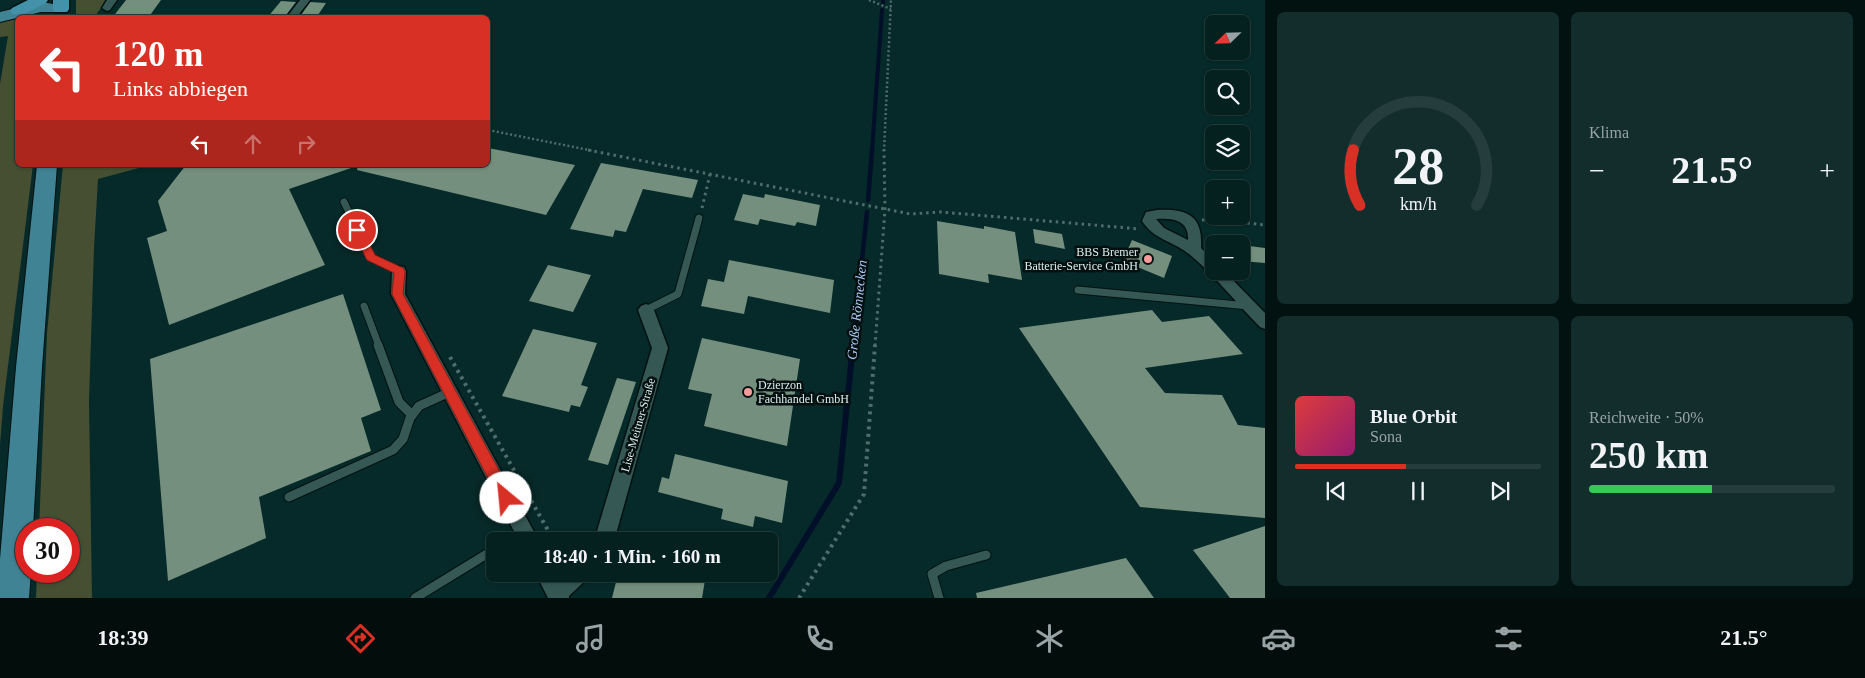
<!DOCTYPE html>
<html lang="de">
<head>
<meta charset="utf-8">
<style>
	body { margin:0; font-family:Georgia,serif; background:#122d2c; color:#f1f3f6; height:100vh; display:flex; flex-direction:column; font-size:19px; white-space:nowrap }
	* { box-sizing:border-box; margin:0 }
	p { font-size:16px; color:#97a3a4 }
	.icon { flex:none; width:28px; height:28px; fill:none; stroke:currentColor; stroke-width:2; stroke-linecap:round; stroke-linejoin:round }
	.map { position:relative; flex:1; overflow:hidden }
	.drawer { display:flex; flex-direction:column; gap:12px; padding:12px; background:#021211; width:600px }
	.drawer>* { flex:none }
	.top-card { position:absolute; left:15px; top:15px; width:475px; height:152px; border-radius:8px; box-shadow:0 1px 4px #0004,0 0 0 1px #253e3d; background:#d93025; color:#fff; overflow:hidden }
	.needle { width:32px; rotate:247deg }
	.buttons { position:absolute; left:1205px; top:15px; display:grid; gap:10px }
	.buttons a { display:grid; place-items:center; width:45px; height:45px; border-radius:8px; background:#04201f; box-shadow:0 1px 4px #0004,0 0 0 1px #253e3d; font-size:25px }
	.speed { position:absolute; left:15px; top:518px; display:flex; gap:10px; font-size:25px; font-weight:700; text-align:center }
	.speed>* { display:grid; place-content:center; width:65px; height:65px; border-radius:50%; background:#04201f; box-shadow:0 1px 4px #0004,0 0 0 1px #253e3d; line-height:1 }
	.speed .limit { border:8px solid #d22; background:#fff; color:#111 }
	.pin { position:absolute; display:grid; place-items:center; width:42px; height:42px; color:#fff; margin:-21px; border:2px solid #fff; border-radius:50%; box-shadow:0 1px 5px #0007 }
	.me { position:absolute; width:55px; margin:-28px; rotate:332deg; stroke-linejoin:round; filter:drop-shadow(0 0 4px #0008) }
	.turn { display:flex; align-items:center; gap:18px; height:105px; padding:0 15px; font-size:22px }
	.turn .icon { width:65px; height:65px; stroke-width:2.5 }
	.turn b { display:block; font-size:35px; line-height:42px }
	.lanes { display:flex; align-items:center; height:48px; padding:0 15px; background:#0003; justify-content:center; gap:25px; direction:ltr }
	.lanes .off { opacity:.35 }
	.big { font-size:38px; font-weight:600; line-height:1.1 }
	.drawer .widget { flex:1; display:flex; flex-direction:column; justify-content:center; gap:8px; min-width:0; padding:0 18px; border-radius:8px; background:#122d2c }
	.drawer .dial { align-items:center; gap:0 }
	.dial svg { height:130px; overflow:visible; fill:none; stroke:#253e3d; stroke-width:7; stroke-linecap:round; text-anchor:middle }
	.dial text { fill:#f1f3f6; stroke:none }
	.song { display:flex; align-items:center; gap:15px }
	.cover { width:60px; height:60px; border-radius:8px; background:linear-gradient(135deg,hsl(0 70% 55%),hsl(320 70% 35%)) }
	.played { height:5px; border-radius:2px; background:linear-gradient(90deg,#d93025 45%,#253e3d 45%) }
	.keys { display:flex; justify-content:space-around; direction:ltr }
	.heat { display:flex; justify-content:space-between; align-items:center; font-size:28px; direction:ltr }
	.charge { height:8px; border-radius:4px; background:linear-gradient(90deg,#34c759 50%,#253e3d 0) }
	.drawer .tiles { flex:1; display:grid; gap:12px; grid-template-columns:repeat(2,1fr) }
	.trip { position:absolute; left:486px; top:532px; width:292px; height:50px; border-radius:8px; background:#04201f; box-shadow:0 1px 4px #0004,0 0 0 1px #253e3d; font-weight:600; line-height:50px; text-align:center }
	.dock { display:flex; height:80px; justify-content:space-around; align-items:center; background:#020d0c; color:#97a3a4 }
	.dock .icon { width:35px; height:35px }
	.dock .current { color:#d93025 }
	.dock b { font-size:22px; color:#f1f3f6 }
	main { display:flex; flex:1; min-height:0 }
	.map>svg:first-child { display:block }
</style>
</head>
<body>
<main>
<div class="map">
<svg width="1265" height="598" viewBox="0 0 1265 598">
	<rect width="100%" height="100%" fill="#062a29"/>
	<g fill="#464f31">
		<path d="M76 0H108L97 13 98 17 76 18Z"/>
		<path d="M17 19 18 165H33L3 406 0 445V84L8 36 0 37V22Z"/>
		<path d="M63 165H150L98 179 94 248 89 401 92 598H36L37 571H69V529H39L47 333Z"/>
	</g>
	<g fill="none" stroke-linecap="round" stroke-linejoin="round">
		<g stroke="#020f29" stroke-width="4">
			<path d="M883 0V3"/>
			<path d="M872 151 882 10"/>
		</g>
		<g stroke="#020f29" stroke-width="4.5">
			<path d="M868 200 872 150"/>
			<path d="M853 346 867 212"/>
		</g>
		<path stroke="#020f29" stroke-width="6" d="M769 598 839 483 853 345"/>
	</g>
	<g fill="#748f7d">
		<path d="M126 0H161L148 18H112Z"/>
		<path d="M281 1 296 2 284 18H267Z"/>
		<path d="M310 2 326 3 316 18H299Z"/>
		<path d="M488 148 575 165 546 215 357 170 358 165H488Z"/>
		<path d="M601 163 698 180 692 198 643 189 626 232 615 230 613 237 570 229Z"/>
		<path d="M186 165H353L354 167 289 189 325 265 169 325 147 238 167 231 158 201Z"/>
		<path d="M743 194 764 198 765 194 820 205 816 226 797 222 795 226 760 219 758 225 734 220Z"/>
		<path d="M937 221 984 229V226L1015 232 1022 280 988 274 989 283 939 274Z"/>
		<path d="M1033 229 1062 234 1065 249 1035 243Z"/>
		<path d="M1132 240 1172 256 1164 278 1123 261Z"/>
		<path d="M1241 245 1265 248V263L1241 261Z"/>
		<path d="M729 260 834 280 830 313 748 296 744 314 701 306 708 279 724 282Z"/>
		<path d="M548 265 591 275 573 312 529 301Z"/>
		<path d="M343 294 381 410 361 418 371 451 259 497 266 538 168 581 150 359Z"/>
		<path d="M1152 310 1162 322 1209 316 1243 354 1145 368 1165 393 1222 395 1238 425 1265 428V518L1140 507 1019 328Z"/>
		<path d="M533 329 597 343 581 385 588 387 580 407 571 405 569 412 502 396Z"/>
		<path d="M702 338 800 359 787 446 704 426 712 394 688 389Z"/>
		<path d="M617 378 636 382 608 465 588 460Z"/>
		<path d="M675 454 788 481 782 523 755 516 753 527 721 519 723 509 658 492 662 477 669 479Z"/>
		<path d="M1265 526V598H1230L1193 550Z"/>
		<path d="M1126 558 1154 598H977L976 593Z"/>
		<path d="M618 574H706L702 598H612Z"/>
	</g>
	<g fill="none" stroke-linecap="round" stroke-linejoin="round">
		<defs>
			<g id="service-far1">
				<path d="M344 202 371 257 399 271"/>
				<path d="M1078 290 1249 306"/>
				<path d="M364 306 379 346"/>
				<path d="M646 310 678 294 699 218"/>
			</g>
			<g id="service">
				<path d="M378 345 399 402 412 415"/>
				<path d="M289 497 393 450 403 439 410 418 419 406 450 392"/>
				<path d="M509 541 524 532"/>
				<path d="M415 598 495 549"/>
				<path d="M939 598 932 574 946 566 986 555"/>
			</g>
			<g id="minor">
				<path d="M107 0H117L110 10 107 11 102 8Z"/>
				<path d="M300 0H310L296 18H286Z"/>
				<path d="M1157 210C1188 208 1203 216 1201 248L1214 261V271H1224L1265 313V329L1260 327C1238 305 1213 273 1189 254 1173 241 1154 240 1142 221L1146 212ZM1156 219C1173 218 1189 220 1188 240L1164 228Z"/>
				<path d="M399 266 404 267 406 271 405 294 539 541H519L391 294 392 271 394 267Z"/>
				<path d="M646 304 651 306 654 310 668 348 614 541H594L652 348 638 310 641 306Z"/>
				<path d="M536 574H557L559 578 563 574H588L585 581 569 596V598H548Z"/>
			</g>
			<g id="primary">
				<path d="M41 2 66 6 69 9 66 12H41L0 22V12Z"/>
				<path d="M37 165H57L42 367 33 529H26V571H31L29 598H0V559L16 367Z"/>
			</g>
			<g id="trunk">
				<path d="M28 0H48L46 3 24 14H12L10 11 12 8Z"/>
				<path d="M53 0H69V9L67 12H55L53 9Z"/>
			</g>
		</defs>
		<use href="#service-far1" stroke="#001211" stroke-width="9"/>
		<use href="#service" stroke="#001211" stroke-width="11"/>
		<use href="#minor" stroke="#001211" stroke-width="3"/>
		<use href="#primary" stroke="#001211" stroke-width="2"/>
		<use href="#trunk" stroke="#001211" stroke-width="3"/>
		<g stroke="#4f6d6c" stroke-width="2.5" stroke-dasharray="2 2.5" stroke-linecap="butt">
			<path d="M869 0 891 9"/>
			<path d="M488 130 594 151"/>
			<path d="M884 151 891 0"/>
		</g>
		<g stroke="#4f6d6c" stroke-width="3" stroke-dasharray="2.5 4" stroke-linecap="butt">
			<path d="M588 150 910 214 941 212 1140 229"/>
			<path d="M702 208 710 174"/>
			<path d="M1202 220H1223L1265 225"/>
			<path d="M875 346 885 209 884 150"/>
		</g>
		<g stroke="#4f6d6c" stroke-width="4" stroke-dasharray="3 4.5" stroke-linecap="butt">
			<path d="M450 357 554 541"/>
			<path d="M799 598 864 494 875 345"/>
		</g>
		<use href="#service-far1" stroke="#355855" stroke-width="7"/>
		<use href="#service" stroke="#355855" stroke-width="9"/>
		<use href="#minor" fill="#355855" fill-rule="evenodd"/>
		<use href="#primary" fill="#408395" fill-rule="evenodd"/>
		<use href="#trunk" fill="#4491aa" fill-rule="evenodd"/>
	</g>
	<path fill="#d93025" stroke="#8d1f18" d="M357 226 361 227 375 255 403 268 405 271 403 294 512 494 514 498 512 503 506 505 501 503 392 294 394 273 367 260 352 230Z"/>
	<g fill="#f59b9b" stroke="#041010" stroke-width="2">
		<circle cx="1148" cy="259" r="5"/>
		<circle cx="748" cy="392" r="5"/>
	</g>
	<g text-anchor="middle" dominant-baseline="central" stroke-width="5" stroke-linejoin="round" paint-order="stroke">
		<g font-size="12" fill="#dcefed" stroke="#041010" text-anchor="end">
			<text x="1138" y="252">BBS Bremer<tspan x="1138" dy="14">Batterie-Service GmbH</tspan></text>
			<text x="758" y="385" text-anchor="start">Dzierzon<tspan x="758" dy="14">Fachhandel GmbH</tspan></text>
		</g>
		<g font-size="12" fill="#dcefed" stroke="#041010">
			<text transform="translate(638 425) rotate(-74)">Lise-Meitner-Straße</text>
		</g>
		<g font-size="14" font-style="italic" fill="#adcaf7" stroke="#041010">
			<text transform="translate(857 310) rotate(-84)">Große Rönnecken</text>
		</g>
	</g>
</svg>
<div class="buttons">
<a><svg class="needle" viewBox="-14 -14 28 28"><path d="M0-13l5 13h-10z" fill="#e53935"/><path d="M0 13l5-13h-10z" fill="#97a3a4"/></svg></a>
<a><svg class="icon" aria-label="search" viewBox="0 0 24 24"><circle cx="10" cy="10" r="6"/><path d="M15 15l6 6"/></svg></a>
<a><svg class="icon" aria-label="layers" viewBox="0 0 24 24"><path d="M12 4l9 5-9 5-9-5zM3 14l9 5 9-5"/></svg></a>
<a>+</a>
<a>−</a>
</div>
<div class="speed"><div class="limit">30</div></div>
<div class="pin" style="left:357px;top:230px;background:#d93025"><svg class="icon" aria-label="arrive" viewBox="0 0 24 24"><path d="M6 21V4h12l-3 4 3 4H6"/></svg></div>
<svg class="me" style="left:506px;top:498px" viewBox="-20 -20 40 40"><circle r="19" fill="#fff"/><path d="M0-13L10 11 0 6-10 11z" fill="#d93025"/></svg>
<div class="trip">18:40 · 1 Min. · 160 m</div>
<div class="top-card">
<div class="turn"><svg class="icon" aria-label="left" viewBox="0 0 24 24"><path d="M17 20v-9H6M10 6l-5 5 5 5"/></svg><div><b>120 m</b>Links abbiegen</div></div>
<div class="lanes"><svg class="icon" aria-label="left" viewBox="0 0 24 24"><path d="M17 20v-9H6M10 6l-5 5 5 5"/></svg><svg class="icon off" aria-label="ahead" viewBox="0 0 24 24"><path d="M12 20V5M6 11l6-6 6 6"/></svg><svg class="icon off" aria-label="right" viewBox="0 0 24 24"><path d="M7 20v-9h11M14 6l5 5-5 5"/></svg></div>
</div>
</div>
<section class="drawer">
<div class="tiles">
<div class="widget dial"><svg viewBox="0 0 100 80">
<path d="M14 69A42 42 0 1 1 86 69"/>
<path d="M14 69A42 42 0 0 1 10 35" stroke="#d93025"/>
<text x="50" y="56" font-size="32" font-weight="700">28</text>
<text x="50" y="72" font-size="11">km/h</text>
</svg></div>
<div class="widget"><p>Klima</p>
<div class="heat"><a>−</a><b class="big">21.5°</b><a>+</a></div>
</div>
<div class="widget">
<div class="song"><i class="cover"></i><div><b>Blue Orbit</b><p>Sona</p></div></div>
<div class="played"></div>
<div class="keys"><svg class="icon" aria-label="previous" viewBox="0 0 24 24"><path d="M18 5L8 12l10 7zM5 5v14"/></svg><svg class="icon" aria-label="pause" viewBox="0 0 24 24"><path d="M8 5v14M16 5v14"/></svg><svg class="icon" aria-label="next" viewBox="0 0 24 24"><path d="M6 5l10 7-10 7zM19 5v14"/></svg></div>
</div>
<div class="widget"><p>Reichweite · 50%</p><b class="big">250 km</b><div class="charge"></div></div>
</div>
</section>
</main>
<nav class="dock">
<b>18:39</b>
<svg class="icon current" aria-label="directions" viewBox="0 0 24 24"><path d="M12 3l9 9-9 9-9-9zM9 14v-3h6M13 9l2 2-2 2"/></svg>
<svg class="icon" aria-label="music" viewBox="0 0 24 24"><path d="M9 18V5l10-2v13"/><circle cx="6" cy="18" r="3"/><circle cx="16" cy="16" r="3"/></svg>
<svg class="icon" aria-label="phone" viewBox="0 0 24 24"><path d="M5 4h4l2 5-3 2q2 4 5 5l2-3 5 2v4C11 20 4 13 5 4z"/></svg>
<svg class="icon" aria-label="climate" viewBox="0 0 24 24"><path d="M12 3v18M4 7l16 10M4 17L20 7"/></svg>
<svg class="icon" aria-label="car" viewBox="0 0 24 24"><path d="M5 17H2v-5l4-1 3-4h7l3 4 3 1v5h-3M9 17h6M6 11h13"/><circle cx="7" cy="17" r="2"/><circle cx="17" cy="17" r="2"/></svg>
<svg class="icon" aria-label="filters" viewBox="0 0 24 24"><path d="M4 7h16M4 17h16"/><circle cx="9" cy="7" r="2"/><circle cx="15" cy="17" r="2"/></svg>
<b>21.5°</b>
</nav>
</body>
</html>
